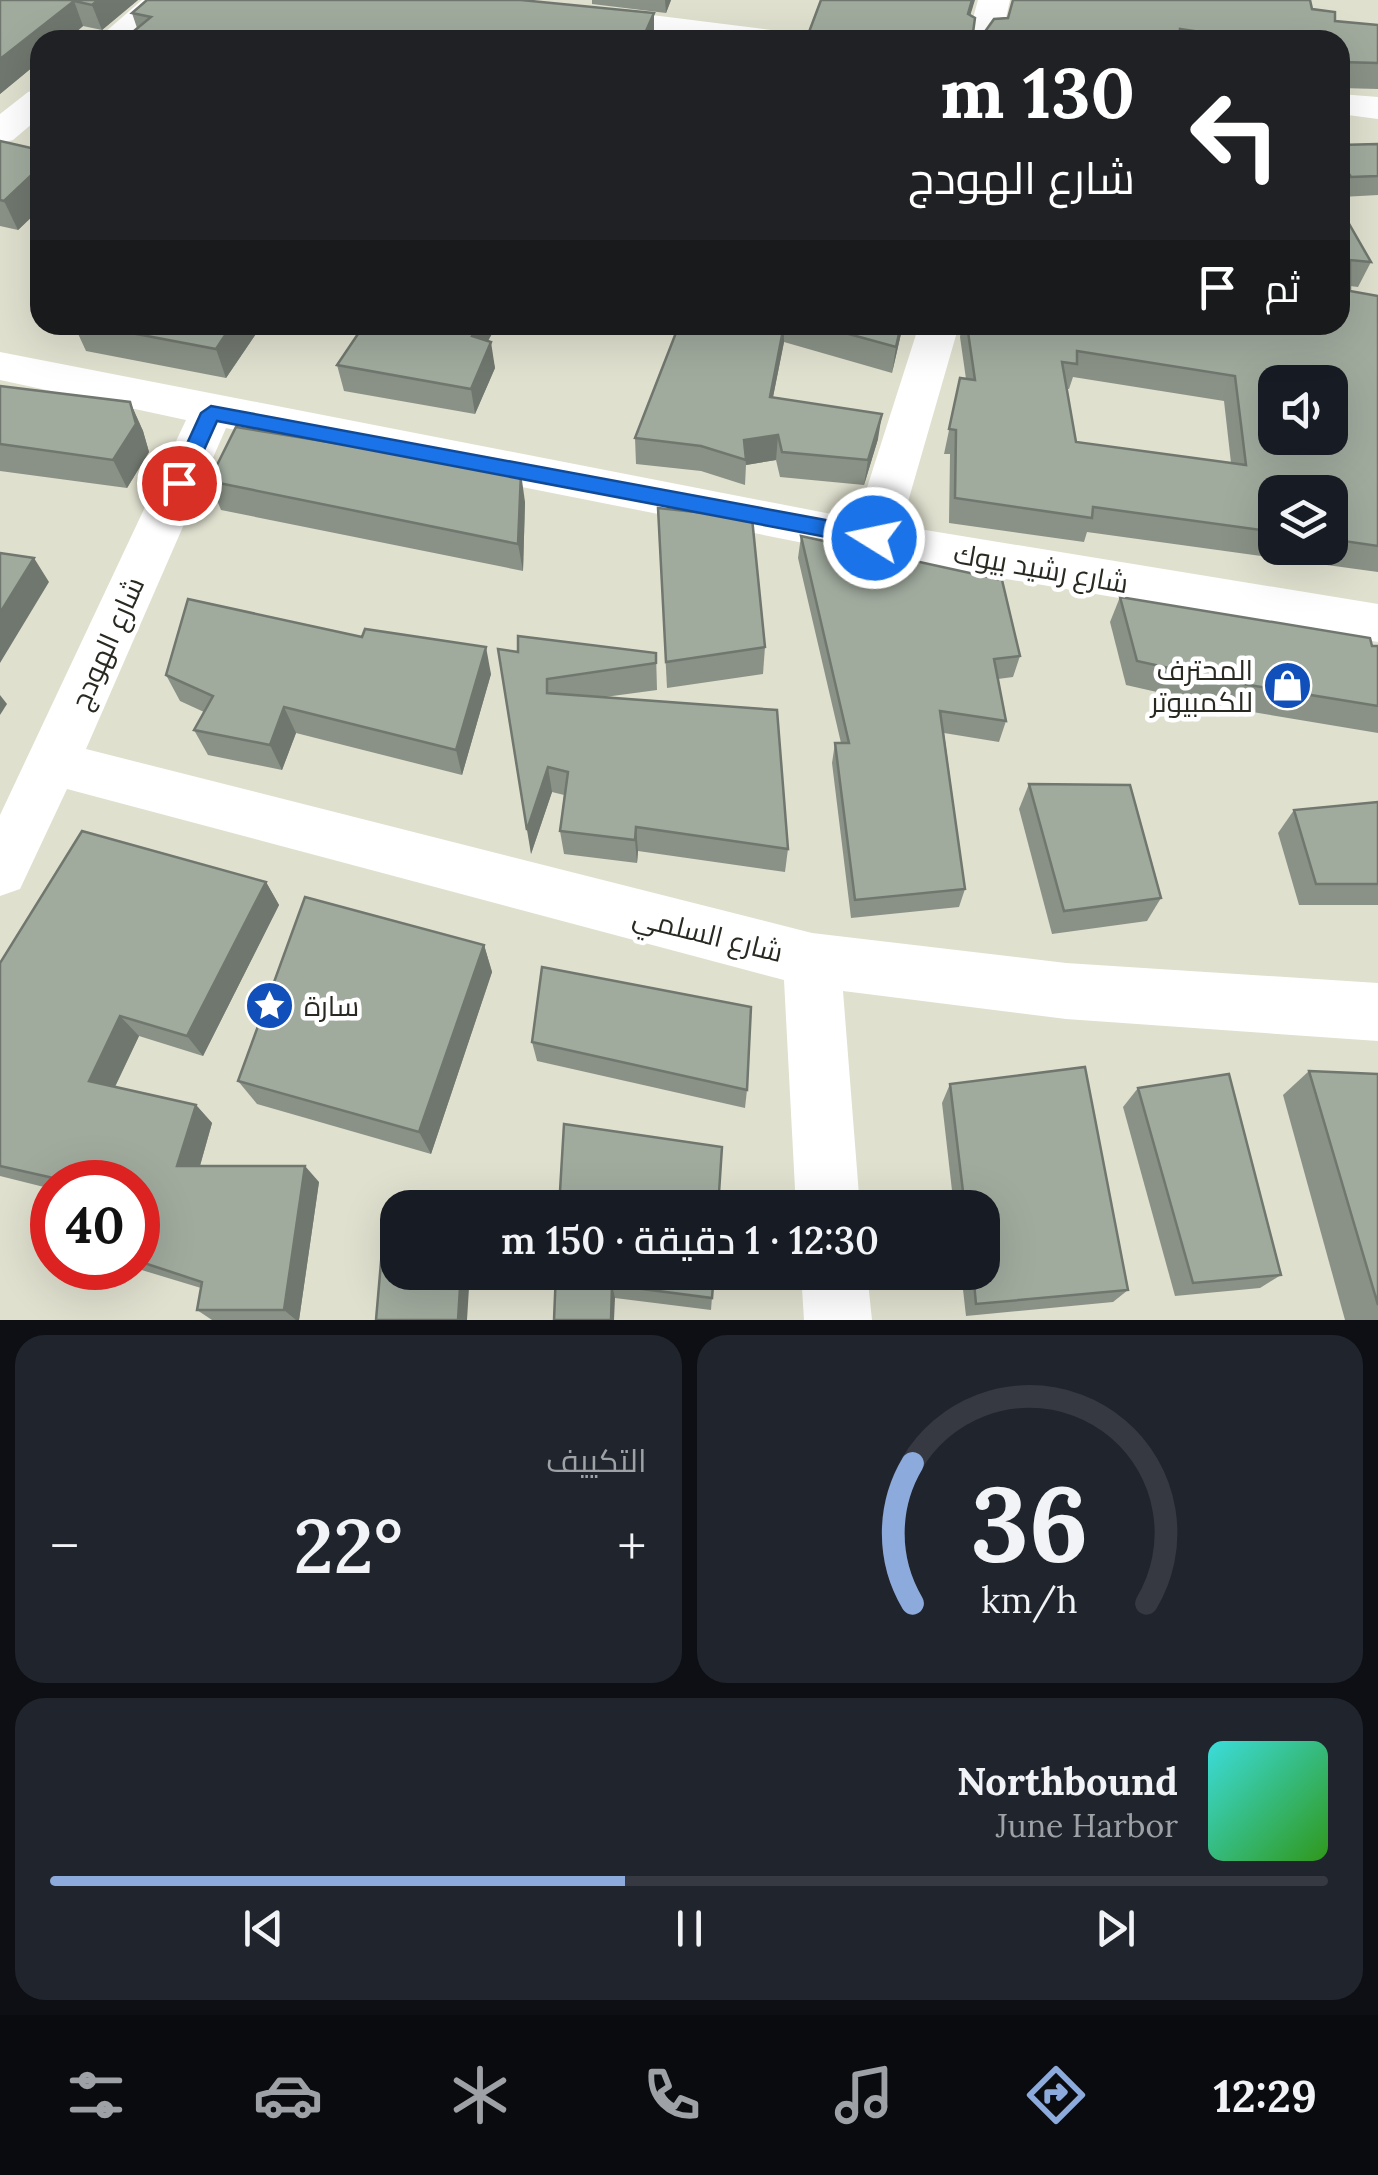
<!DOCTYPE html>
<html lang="ar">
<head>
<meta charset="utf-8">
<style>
	body { margin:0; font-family:Lora,Cairo,serif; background:#20242c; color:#f1f3f6; direction:rtl; height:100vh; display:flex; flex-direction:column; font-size:38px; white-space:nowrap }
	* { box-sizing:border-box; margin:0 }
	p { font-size:32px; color:#9ea1a6 }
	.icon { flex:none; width:55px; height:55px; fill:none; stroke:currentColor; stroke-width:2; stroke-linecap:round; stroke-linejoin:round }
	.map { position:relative; height:1320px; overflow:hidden; direction:ltr }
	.panel { display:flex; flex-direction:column; gap:15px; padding:15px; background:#0d0f14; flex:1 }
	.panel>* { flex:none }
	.guide { position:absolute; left:30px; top:30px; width:1320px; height:305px; border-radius:30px; box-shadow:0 10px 40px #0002; direction:rtl; background:#202124; color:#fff; overflow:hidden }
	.fabs { position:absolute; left:1258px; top:365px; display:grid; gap:20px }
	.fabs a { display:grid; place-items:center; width:90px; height:90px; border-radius:20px; background:#171b24; box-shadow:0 10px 40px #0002; font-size:50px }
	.speed { position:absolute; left:30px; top:1160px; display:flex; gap:20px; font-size:50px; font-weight:700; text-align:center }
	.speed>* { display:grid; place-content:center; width:130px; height:130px; border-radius:50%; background:#171b24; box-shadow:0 10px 40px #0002; line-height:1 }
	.speed .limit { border:15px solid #d22; background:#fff; color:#111 }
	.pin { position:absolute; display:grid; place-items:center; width:85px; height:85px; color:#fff; margin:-42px; border:5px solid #fff; border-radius:50%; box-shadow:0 2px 10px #0007 }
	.me { position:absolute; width:110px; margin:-55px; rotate:280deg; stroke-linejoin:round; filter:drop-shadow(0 0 8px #0008) }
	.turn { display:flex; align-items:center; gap:35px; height:210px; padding:0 50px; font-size:45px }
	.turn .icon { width:130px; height:130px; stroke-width:2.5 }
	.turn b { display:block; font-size:70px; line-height:85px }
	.then { display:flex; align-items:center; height:95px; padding:0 50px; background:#0003; gap:20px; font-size:38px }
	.big { font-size:75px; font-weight:600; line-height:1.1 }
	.panel .tile { flex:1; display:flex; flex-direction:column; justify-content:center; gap:15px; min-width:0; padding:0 35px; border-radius:30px; background:#20242c }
	.panel .dial { align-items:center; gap:0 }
	.dial svg { height:260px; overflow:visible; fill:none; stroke:#363941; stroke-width:7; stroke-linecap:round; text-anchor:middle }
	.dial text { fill:#f1f3f6; stroke:none }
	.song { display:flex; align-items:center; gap:30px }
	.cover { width:120px; height:120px; border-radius:15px; background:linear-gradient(135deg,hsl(180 70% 55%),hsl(110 70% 35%)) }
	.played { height:10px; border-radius:5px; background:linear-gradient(90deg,#8caadb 45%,#363941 45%) }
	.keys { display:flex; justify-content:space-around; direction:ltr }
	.heat { display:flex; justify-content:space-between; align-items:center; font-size:55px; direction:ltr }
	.panel .tiles { flex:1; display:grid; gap:15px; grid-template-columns:1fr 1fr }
	.tile:last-child { grid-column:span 2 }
	.trip { position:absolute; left:380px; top:1190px; width:620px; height:100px; border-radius:30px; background:#171b24; box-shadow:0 10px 40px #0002; font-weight:600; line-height:100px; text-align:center; direction:rtl }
	.menu { display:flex; height:160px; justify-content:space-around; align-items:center; background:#090b0e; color:#9ea1a6 }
	.menu .icon { width:70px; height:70px }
	.menu .active { color:#8caadb }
	.menu b { font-size:45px; color:#f1f3f6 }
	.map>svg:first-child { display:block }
</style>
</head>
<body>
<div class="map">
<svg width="1378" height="1320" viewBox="0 0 1378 1320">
	<rect width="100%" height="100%" fill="#e0e0cf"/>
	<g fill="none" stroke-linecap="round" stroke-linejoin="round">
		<g fill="#fff" fill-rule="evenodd">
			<path d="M142 0H178L133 40H96Z"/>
			<path d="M439 0H532L771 30 783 33 788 40H693L455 10 444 7Z"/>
			<path d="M978 0H1010L1001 40H967Z"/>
			<path d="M40 89V117L13 140 0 143V114L28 92Z"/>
			<path d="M1340 94 1378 97V119L1340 114Z"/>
			<path d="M919 325H959L901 526 1378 604V642L859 554 226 428 86 749 812 933 1066 963 1378 983V1041L1066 1019 843 991 860 1208H796L784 980 67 789 20 889 0 896V815L186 420 0 380V352L857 519Z"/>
			<path d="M801 1272H867L872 1320H804Z"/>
		</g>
	</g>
	<g fill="#8a9287" fill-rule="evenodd">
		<path d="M0 0H138L102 30 83 26 67 40H40V61L0 94Z"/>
		<path d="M592 0H671L666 13 592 4Z"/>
		<path d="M1312 9 1335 21 1378 25V89L1340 88V40H979Z"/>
		<path d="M132 13H654V39L123 40 137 28Z"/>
		<path d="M0 141 40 150V209L18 230 0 226Z"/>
		<path d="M1378 144V195L1342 197 1340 194V145Z"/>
		<path d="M1340 208 1371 262 1358 287 1350 286V291L1378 296V572L1087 532 1084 542 949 523 950 454H944L960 378 966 379 960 337 962 325H1098L1113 327V325H1340ZM1073 377 1224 401 1231 463 1076 442 1066 389H1069ZM1275 492H1330V548H1275Z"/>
		<path d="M74 325H262L226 378 86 351Z"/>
		<path d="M364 325H497L488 341 495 368 475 414 344 391 337 365Z"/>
		<path d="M653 325H903L892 373 784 342 773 397 878 439 864 485 780 477 776 460 746 465 745 485 701 471 636 464 635 438 677 329Z"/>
		<path d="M0 386 130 402 143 431 149 452 127 488 0 471Z"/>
		<path d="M209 481 525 502 523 571 221 510Z"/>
		<path d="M659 536 765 647 763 674 667 688Z"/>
		<path d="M801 536 1020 656 1013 677 998 679 1006 721 999 742 944 733 965 889 959 907 851 918 832 763 835 743H841L798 558Z"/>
		<path d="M1120 597 1378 646V733L1223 707 1126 685 1110 622Z"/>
		<path d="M518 652 656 653 657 690 605 697 788 849 785 872 638 851 637 863 564 854 560 831 564 795 552 792 531 854Z"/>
		<path d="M491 674 462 775 296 733 282 770 208 755 194 730 204 712 180 701 166 675Z"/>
		<path d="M1029 784 1161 898 1147 921 1052 934 1019 809Z"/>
		<path d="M1378 802V905H1299L1278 833 1294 810Z"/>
		<path d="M266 882 279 905 203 1056 139 1036 115 1087 196 1105 212 1123 200 1166 319 1182 299 1320H212L197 1310 201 1288 135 1268H138V1182H52V1189L0 1176V963Z"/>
		<path d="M484 945 492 972 431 1154 257 1104 238 1081Z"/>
		<path d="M532 1042 747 1090 745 1108 537 1061Z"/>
		<path d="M1309 1071 1378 1074V1320H1345L1283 1095Z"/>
		<path d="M950 1084 1128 1290 1113 1302 966 1316 961 1272H982V1208H954L942 1103Z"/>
		<path d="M1138 1088 1281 1275 1260 1288 1175 1296 1123 1107Z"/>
		<path d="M556 1272H714L711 1310 615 1298Z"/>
	</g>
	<g fill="#70776e">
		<path d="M98 0H138L102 30 92 5Z"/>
		<path d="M665 0H671L666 13Z"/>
		<path d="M972 0H975L963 39 968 14Z"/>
		<path d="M74 1 83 26 67 40H40V61L0 94V59Z"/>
		<path d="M654 13V40H642Z"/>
		<path d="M40 167V209L18 230 4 201Z"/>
		<path d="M232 325H262L226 378 216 349Z"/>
		<path d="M478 325H497L476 361 472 336Z"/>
		<path d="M784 325V342L768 422 770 397Z"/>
		<path d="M901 325H903L892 373 896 347Z"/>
		<path d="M491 342 495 368 475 414 471 389Z"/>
		<path d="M130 402 143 431 149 452 127 488 113 460Z"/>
		<path d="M882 414 878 439 864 485 868 460Z"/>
		<path d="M778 435 776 460 746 465 744 440Z"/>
		<path d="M521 473 525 502 523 571 518 544Z"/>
		<path d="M34 558 49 582 0 663V613Z"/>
		<path d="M486 647 491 674 462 775 456 750Z"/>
		<path d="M0 695 7 704 0 715Z"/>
		<path d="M284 707 296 733 282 770 270 745Z"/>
		<path d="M548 767 552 792 531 854 527 830Z"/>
		<path d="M636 827 638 851 637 863 635 840Z"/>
		<path d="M266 882 279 905 203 1056 187 1036Z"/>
		<path d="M484 945 492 972 431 1154 419 1132Z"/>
		<path d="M120 1016 139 1036 109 1099 89 1081Z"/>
		<path d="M196 1105 212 1123 195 1183 177 1166Z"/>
		<path d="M305 1166 319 1182 299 1320H296L284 1310Z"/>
		<path d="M461 1272H470L467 1320H458Z"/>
		<path d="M612 1285 615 1298 614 1320H611Z"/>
	</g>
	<g fill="#a0aa9d" stroke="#70776e" stroke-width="2.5" fill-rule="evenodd">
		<path d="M0 0H98L92 5 74 1 0 59Z"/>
		<path d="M147 0H521L654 13 642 40H123L151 17 132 13Z"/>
		<path d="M821 0H972L968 14 975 18 972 40H806Z"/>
		<path d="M1013 0H1310L1312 9 1335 12V21L1378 25V63L1340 62V40H1254L1180 29 1179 40H979L994 19 1008 18Z"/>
		<path d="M0 141 40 150V167L4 201 0 200Z"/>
		<path d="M1378 144V176L1351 177 1340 160V145Z"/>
		<path d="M1340 208 1371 262 1350 260V291L1378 296V546L1330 539V492H1275V532L1093 507 1092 518 955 498 956 430 949 429 960 378 975 380 967 325H1098L1121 327V325H1340ZM1077 351 1235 376 1246 465 1076 442 1062 362 1077 364ZM1275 382H1330V438H1275Z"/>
		<path d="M89 325H232L216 349Z"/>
		<path d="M364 325H478L472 336 491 342 471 389 337 365Z"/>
		<path d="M679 325H784L770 397 882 414 868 460 782 452 778 435 744 440 746 460 701 446 635 438Z"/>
		<path d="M816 325H901L896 347Z"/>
		<path d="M0 386 130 402 136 424 113 460 0 444Z"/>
		<path d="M236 427 521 473 518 544 209 481Z"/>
		<path d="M658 508 752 518 765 647 666 662Z"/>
		<path d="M801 536 1002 580 1020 656 994 659 1006 721 940 711 965 889 855 900 835 743H849Z"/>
		<path d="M0 553 34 558 0 613Z"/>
		<path d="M1120 597 1370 638 1372 646H1378V706L1237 683 1137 661Z"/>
		<path d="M188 599 362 637 365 629 486 647 456 750 284 707 270 745 194 730 213 696 166 675Z"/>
		<path d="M518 636 656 653V663L547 679V693L777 710 788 849 636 827 635 840 560 831 568 772 548 767 527 830 498 649 518 652Z"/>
		<path d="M1029 784 1130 785 1161 898 1064 911Z"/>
		<path d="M1378 802V884H1316L1294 810Z"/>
		<path d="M82 831 266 882 187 1036 120 1016 89 1081 196 1105 177 1166H305L284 1310H197L202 1282 138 1261V1182H71L0 1166V963Z"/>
		<path d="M305 897 484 945 419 1132 238 1081Z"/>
		<path d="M542 967 751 1007 747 1090 532 1042Z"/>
		<path d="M1085 1067 1128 1290 976 1304 973 1272H982V1208H965L950 1084Z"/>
		<path d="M1309 1071 1378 1074V1305Z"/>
		<path d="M1229 1074 1281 1275 1193 1283 1138 1088Z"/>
		<path d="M564 1124 722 1147 718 1208H559Z"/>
		<path d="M383 1239H398V1272H461L458 1320H376Z"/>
		<path d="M556 1272H714L712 1298 612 1285 611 1320H554Z"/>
	</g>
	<path fill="#1a73e8" stroke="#114b97" stroke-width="2.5" d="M211 406 874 529 885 538 874 546 217 421 187 488H172L169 483 201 413Z"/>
	<defs>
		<symbol id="shop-disc" viewBox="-11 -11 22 22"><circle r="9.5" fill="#1150bb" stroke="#fff"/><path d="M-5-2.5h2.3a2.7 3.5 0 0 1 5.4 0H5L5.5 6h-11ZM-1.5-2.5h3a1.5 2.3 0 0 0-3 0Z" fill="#fff"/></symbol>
		<symbol id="sight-disc" viewBox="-11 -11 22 22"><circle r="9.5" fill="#1150bb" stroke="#fff"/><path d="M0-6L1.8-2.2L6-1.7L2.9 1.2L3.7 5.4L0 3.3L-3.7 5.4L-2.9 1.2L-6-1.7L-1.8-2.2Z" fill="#fff"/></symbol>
	</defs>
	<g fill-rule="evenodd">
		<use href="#shop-disc" x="1260" y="658" width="55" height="55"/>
		<use href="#sight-disc" x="242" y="978" width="55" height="55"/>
	</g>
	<g text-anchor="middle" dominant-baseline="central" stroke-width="9" stroke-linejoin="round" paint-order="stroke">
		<g font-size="28" fill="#292922" stroke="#fff">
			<text transform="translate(1041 568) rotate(10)">شارع رشيد بيوك</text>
			<text transform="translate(107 643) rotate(-66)">شارع الهودج</text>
			<text transform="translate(708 934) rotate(14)">شارع السلمي</text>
		</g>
		<g font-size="28" fill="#292922" stroke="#fff" text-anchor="end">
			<text x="1253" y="670">المحترف<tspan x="1253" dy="32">للكمبيوتر</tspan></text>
			<text x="304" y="1006" text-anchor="start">سارة</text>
		</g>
	</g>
</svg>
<div class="fabs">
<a><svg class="icon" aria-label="sound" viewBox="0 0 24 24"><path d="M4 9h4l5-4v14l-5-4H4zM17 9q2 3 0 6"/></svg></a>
<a><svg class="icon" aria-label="layers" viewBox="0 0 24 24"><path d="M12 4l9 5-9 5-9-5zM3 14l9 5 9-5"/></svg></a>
</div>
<div class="speed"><div class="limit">40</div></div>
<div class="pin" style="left:179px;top:483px;background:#d93025"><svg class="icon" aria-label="arrive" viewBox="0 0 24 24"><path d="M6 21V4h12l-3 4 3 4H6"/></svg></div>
<svg class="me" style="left:874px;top:538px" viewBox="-20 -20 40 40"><circle r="17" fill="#1a73e8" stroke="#fff" stroke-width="3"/><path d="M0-11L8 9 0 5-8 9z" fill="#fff"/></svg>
<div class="trip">12:30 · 1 دقيقة · 150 m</div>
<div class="guide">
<div class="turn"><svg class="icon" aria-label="left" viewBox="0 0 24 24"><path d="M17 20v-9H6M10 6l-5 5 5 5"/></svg><div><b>130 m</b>شارع الهودج</div></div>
<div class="then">ثم<svg class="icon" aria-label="arrive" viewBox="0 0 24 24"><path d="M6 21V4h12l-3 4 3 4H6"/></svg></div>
</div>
</div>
<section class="panel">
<div class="tiles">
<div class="tile dial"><svg viewBox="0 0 100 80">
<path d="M14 69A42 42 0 1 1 86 69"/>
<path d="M14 69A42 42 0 0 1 14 26" stroke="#8caadb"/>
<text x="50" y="56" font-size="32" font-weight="700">36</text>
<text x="50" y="72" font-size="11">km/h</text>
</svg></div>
<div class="tile"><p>التكييف</p>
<div class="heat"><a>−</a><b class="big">22°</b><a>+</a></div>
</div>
<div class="tile">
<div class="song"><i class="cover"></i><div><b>Northbound</b><p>June Harbor</p></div></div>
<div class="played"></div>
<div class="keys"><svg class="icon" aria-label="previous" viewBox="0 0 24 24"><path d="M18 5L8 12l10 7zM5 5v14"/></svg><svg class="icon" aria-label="pause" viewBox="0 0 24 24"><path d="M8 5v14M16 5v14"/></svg><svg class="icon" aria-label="next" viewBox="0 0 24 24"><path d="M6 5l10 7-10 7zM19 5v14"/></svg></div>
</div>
</div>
</section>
<nav class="menu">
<b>12:29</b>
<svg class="icon active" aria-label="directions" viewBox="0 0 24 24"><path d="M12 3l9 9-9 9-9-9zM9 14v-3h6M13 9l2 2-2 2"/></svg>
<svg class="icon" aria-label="music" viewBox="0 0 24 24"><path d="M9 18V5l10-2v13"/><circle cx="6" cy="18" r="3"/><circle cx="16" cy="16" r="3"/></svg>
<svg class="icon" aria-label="phone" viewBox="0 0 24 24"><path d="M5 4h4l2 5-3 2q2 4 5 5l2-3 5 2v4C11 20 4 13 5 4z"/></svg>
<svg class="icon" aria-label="climate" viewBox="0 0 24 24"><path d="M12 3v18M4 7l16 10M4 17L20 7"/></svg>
<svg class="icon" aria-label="car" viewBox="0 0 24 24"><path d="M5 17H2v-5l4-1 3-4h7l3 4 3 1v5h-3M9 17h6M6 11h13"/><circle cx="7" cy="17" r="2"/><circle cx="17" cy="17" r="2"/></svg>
<svg class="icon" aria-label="filters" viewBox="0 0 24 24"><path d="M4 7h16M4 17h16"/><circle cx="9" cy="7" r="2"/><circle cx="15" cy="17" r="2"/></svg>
</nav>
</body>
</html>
